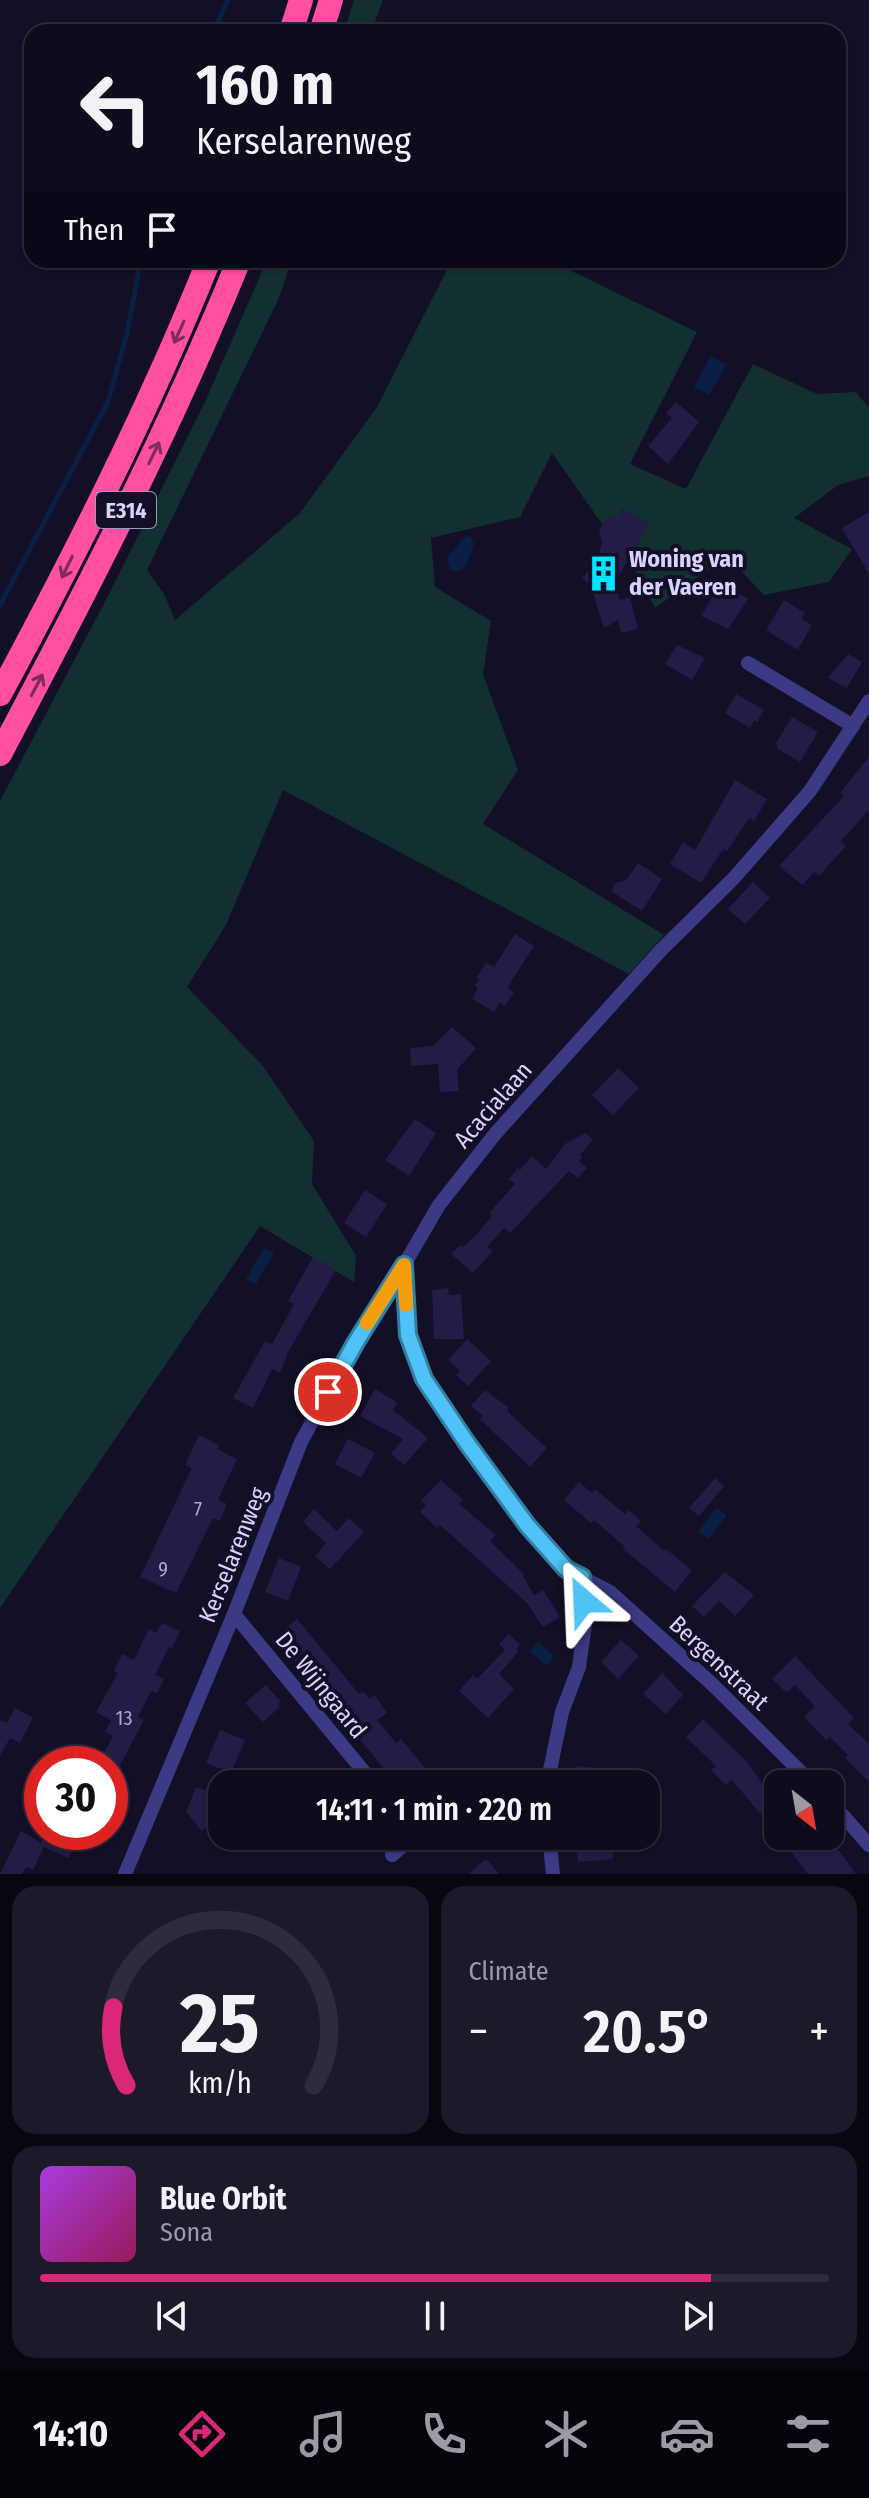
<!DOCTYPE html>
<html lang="en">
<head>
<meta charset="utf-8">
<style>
	body { margin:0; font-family:"Fira Sans Condensed",sans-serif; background:#1c1929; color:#f1f3f6; height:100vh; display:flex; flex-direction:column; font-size:30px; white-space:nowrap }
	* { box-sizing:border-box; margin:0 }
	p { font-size:26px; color:#9b9ba3 }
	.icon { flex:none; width:44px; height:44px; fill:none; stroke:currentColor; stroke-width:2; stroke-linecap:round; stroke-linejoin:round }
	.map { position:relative; height:1874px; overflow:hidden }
	.side { display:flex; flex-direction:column; gap:12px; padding:12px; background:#08060f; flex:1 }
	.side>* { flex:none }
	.top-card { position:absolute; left:24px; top:24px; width:822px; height:244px; border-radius:24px; box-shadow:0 2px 6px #0004,0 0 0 2px #2e2b3b; background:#0e0b1c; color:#f1f3f6; overflow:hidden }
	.needle { width:52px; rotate:149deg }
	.controls { position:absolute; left:764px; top:1770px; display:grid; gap:16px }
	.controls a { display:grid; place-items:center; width:80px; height:80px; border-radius:16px; background:#0e0b1c; box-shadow:0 2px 6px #0004,0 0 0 2px #2e2b3b; font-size:40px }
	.speed { position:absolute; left:24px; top:1746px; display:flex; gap:16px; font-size:40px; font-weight:700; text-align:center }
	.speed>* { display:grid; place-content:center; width:104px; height:104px; border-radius:50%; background:#0e0b1c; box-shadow:0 2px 6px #0004,0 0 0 2px #2e2b3b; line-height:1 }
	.speed .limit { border:12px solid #d22; background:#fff; color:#111 }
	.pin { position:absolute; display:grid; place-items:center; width:68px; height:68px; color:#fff; margin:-34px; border:4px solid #fff; border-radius:50%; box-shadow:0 2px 8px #0007 }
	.me { position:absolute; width:88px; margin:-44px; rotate:334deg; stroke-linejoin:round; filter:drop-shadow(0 0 6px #0008) }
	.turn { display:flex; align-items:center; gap:28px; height:168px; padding:0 40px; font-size:36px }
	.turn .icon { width:104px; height:104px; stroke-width:2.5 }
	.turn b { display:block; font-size:56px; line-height:68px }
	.then { display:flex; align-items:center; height:76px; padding:0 40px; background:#0003; gap:16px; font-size:30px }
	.big { font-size:60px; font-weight:600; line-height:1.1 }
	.side .widget { flex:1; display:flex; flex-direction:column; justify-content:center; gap:12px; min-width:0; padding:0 28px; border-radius:24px; background:#1c1929 }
	.side .dial { align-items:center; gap:0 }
	.dial svg { height:208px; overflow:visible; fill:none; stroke:#2e2b3b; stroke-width:7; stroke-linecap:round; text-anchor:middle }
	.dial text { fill:#f1f3f6; stroke:none }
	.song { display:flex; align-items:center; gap:24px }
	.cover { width:96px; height:96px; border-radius:12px; background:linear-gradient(135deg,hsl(280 70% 55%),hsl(330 70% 35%)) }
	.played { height:8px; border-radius:4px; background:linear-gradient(90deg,#db2777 85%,#2e2b3b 85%) }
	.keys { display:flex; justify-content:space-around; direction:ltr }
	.heat { display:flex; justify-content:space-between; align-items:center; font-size:44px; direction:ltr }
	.side .tiles { flex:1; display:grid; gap:12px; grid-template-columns:1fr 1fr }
	.widget:last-child { grid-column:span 2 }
	.trip { position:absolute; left:208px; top:1770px; width:452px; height:80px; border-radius:24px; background:#0e0b1c; box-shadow:0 2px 6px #0004,0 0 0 2px #2e2b3b; font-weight:600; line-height:80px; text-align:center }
	.tabs { display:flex; height:128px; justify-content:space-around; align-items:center; background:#06040b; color:#9b9ba3 }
	.tabs .icon { width:56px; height:56px }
	.tabs .active { color:#db2777 }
	.tabs b { font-size:36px; color:#f1f3f6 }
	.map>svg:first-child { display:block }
</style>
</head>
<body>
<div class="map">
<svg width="869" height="1874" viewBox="0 0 869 1874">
	<rect width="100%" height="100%" fill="#130f26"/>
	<g fill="#12302f">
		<path d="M354 0H383L371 32H344Z"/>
		<path d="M267 260H292L278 300 147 570 164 594 175 620 300 513 377 407 452 260H549L697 332 630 464 686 489 753 364 817 394 856 392 869 408V476L838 485 794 518 852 549 829 582 764 595 727 556 655 608 633 568 552 453 520 517 431 538 435 587 491 621 483 674 518 770 483 824 664 935 629 974 283 790 226 925 187 987 263 1066 314 1141 312 1184 356 1256 354 1282 260 1226 0 1608V801L108 596 204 404Z"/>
	</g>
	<g fill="#0a1f44">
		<path d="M711 356 726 365 709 395 694 387Z"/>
		<path d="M470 536 474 544 466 566 457 572 450 569 447 557 464 538Z"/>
		<path d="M264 1248 274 1253 256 1284 246 1279Z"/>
		<path d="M717 1508 727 1516 708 1539 698 1531Z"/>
		<path d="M538 1642 554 1656 547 1666 530 1651Z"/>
	</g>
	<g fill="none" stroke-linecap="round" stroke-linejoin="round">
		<g stroke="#0a1f44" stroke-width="5">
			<path d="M213 32 228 0"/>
			<path d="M0 605 108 402 127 333 141 260"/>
		</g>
	</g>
	<g fill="#241b47">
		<path d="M676 402 699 422 668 464 648 446 672 418 666 413Z"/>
		<path d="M622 508 649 524 615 582 620 600 630 597 638 629 621 633 618 620 604 628 591 586 582 578 591 568 588 557 599 555 602 542 599 531 608 515 616 519Z"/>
		<path d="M869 512V574L842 528Z"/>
		<path d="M726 586 748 599 728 629 701 616 717 589 723 592Z"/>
		<path d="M784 600 805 613 802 619 812 625 798 650 766 630Z"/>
		<path d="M677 645 705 658 692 680 665 664Z"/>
		<path d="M848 654 862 662 847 688 828 678Z"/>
		<path d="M736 694 764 710 757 722 754 720 750 728 725 713Z"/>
		<path d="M792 717 818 732 800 762 778 749 776 743Z"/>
		<path d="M869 757V810L841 841 846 846 819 876 814 872 802 885 779 866 844 796 840 793Z"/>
		<path d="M735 780 767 799 754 821 749 818 727 851 723 849 701 883 670 864 683 842 695 850Z"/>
		<path d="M638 863 662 879 642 911 611 891 616 883 626 880Z"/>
		<path d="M753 882 770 898 745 924 728 909Z"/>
		<path d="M515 934 534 946 507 988 514 992 505 1006 500 1003 494 1012 472 999 478 988 475 986 479 979 477 977 486 963 494 967Z"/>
		<path d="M452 1027 476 1048 457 1070 459 1091 440 1092 438 1064 411 1066 410 1048 433 1046Z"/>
		<path d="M618 1068 639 1088 613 1115 592 1095Z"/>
		<path d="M415 1119 436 1133 409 1176 385 1160Z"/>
		<path d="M585 1133 593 1140 580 1155 582 1157 579 1161 587 1168 578 1178 569 1171 510 1233 504 1228 487 1247 493 1251 473 1273 451 1254 460 1245 463 1247 475 1236 492 1216 489 1213 515 1184 509 1179 518 1168 520 1170 532 1156 546 1169 565 1144Z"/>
		<path d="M365 1190 387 1204 366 1237 344 1223Z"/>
		<path d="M313 1257 336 1270 288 1352 280 1373 272 1369 253 1408 233 1398 265 1341 272 1344 294 1304 288 1301Z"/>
		<path d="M448 1288 449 1295 461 1294 464 1339H434L432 1290Z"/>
		<path d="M467 1339 491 1361 468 1386 456 1375 460 1371 448 1360Z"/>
		<path d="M375 1389 397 1402 393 1410 428 1438 404 1465 391 1454 403 1439 360 1416Z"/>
		<path d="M485 1390 509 1408 507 1411 547 1448 530 1467 480 1419 483 1416 471 1406Z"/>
		<path d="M199 1435 219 1445 217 1449 237 1459 218 1500 227 1504 220 1521 213 1518 176 1593 140 1577 192 1468 185 1465Z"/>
		<path d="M348 1439 375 1453 361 1478 335 1464Z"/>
		<path d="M715 1478 724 1486 699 1516 689 1508Z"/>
		<path d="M441 1480 463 1500 459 1504 496 1535 490 1541 524 1574 523 1576 534 1595 543 1590 560 1617 543 1627 527 1603 440 1525 437 1528 420 1512 426 1505 421 1501Z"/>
		<path d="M579 1482 592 1493 595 1489 625 1514 629 1510 641 1521 636 1526 664 1551 666 1549 692 1570 675 1592 623 1549 625 1547 594 1520 591 1523 564 1500Z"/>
		<path d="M314 1509 337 1531 349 1518 364 1532 330 1569 315 1556 326 1543 303 1522Z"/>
		<path d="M279 1558 301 1567 288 1601 265 1592Z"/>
		<path d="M725 1572 754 1595 735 1616 719 1601 704 1617 692 1606Z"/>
		<path d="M297 1619 359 1694 363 1691 370 1699 375 1695 387 1713 377 1720 396 1743 401 1739 438 1784H397L347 1724 350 1721 331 1697 319 1683 317 1685 306 1675 288 1653 292 1649 279 1634Z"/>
		<path d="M162 1623 180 1631 172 1648 169 1647 155 1675 164 1679 157 1693 151 1691 138 1717 144 1720 110 1784V1764H98L113 1736 105 1732 111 1720 96 1712 118 1673 114 1671 122 1654 134 1660 149 1629 156 1633Z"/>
		<path d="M509 1634 520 1645 516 1650 518 1652 499 1674 514 1689 488 1718 459 1691 473 1675 477 1679 505 1650 499 1644Z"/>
		<path d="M621 1640 639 1656 618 1679 601 1662Z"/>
		<path d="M795 1656 854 1718 848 1724 869 1744V1782L845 1758 848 1755 830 1737 826 1740 804 1717 815 1706 795 1685 787 1693 772 1679Z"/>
		<path d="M662 1673 683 1695 666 1714 643 1694Z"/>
		<path d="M266 1685 281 1702 278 1704 280 1707 263 1722 245 1703Z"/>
		<path d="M15 1708 33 1718 20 1743 10 1738 0 1756V1720L7 1723Z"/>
		<path d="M703 1719 748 1763 770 1795 778 1790V1835L732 1780 726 1785 711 1770 716 1766 686 1737Z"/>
		<path d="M220 1730 245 1740 231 1773 206 1763Z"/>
		<path d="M576 1766 599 1768 598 1784H575Z"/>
		<path d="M325 1768 339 1773 335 1784H319Z"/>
		<path d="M196 1787 215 1794 209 1807 218 1817 202 1831 186 1812Z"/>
		<path d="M21 1831 41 1843 47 1832 57 1836 59 1832H82L68 1858 44 1847 33 1870 26 1867 22 1874H0Z"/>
		<path d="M300 1836H345V1847L300 1849Z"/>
		<path d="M779 1836H828L856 1874H808Z"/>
		<path d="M612 1837 613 1859 578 1862 576 1839Z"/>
		<path d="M486 1859 499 1874H468Z"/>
	</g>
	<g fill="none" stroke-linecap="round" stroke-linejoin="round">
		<g stroke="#3d3a85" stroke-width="14">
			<path d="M748 663 853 726"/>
			<path d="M234 1614 374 1784"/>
			<path d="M550 1784V1770L562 1712 579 1667 585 1625 582 1577"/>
			<path d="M813 1784 712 1684 610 1592 566 1569 527 1525 467 1443 424 1379 408 1335 404 1265 439 1205 495 1134 661 950 733 879 810 791 869 701"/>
			<path d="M830 1801 869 1845"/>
			<path d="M549 1836 553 1874"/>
			<path d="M392 1855 410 1840 408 1836"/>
			<path d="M125 1874 234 1614 301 1442 356 1342 404 1265"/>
		</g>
		<g stroke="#ff4fa3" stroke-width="24">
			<path d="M291 32 301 0"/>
			<path d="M321 32 331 0"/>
			<path d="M0 694C76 553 149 409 209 260"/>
			<path d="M0 754C86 592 170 430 239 260"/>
		</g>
	</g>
	<defs><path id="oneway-shaft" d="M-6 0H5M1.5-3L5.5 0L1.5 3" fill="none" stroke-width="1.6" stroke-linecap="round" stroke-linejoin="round" transform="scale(2)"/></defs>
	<g stroke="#7d2c5e">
		<use href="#oneway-shaft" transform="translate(179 332) rotate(114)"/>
		<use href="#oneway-shaft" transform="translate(154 453) rotate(-64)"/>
		<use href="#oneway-shaft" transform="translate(67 567) rotate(116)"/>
		<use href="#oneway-shaft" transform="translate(37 685) rotate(-62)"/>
	</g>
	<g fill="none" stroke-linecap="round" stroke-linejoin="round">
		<defs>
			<path id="route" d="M328 1392 356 1342 404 1265 408 1335 424 1379 467 1443 527 1525 566 1569 582 1577 584 1601"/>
		</defs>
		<use href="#route" stroke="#337fa1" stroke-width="20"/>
		<use href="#route" stroke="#4fc3f7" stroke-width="14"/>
		<path stroke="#f59e0b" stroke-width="14" d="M367 1323 404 1265 406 1305"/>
	</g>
	<defs>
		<symbol id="building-bare" viewBox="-9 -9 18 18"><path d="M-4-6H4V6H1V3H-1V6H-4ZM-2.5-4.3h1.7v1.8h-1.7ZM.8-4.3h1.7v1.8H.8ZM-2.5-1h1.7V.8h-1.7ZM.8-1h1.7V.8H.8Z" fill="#00e5ff" stroke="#130f26" stroke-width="2.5" paint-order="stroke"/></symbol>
	</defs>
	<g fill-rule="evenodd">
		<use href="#building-bare" x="578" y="548" width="51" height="51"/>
	</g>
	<g text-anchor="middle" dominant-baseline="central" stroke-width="8" stroke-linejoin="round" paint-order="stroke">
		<g font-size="20" fill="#aca6d1">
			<text x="198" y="1509">7</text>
			<text x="163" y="1569">9</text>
			<text x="124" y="1718">13</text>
		</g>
		<rect fill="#130f26" stroke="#9e99be" stroke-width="2" x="96" y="492" width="60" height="36" rx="6"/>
		<g font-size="22" font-weight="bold" fill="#d9d4ff">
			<text x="126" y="510">E314</text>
		</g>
		<g font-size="24" font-weight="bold" fill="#d9d4ff" stroke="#130f26" text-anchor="start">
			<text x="629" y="559">Woning van<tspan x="629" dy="28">der Vaeren</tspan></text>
		</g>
		<g font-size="24" fill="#d9d4ff" stroke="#130f26">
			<text transform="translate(493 1105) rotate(-49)">Acacialaan</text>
			<text transform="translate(233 1555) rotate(-68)">Kerselarenweg</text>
			<text transform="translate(719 1663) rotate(43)">Bergenstraat</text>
			<text transform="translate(321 1685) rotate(51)">De Wijngaard</text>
		</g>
	</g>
</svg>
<div class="controls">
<a><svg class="needle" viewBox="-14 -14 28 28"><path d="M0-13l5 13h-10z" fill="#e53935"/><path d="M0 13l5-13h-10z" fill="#9b9ba3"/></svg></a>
</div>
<div class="speed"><div class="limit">30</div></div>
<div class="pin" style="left:328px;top:1392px;background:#d93025"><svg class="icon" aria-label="arrive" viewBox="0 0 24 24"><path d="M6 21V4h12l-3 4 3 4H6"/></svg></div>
<svg class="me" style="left:584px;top:1601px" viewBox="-20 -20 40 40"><path d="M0-17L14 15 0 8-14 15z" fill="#4fc3f7" stroke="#fff" stroke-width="4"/></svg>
<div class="trip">14:11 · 1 min · 220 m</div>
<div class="top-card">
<div class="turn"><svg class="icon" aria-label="left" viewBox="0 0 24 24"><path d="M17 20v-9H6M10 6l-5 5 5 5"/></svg><div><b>160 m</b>Kerselarenweg</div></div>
<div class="then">Then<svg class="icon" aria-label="arrive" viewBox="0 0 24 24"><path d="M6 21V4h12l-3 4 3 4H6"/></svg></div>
</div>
</div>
<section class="side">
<div class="tiles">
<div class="widget dial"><svg viewBox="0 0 100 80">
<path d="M14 69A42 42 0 1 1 86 69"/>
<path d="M14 69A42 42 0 0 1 9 39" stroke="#db2777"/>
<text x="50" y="56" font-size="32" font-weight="700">25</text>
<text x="50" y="72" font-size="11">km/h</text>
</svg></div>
<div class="widget"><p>Climate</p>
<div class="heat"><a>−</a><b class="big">20.5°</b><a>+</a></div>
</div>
<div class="widget">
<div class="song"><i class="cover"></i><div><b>Blue Orbit</b><p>Sona</p></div></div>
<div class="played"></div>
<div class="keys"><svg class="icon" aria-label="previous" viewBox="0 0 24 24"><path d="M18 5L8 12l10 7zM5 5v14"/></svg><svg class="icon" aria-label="pause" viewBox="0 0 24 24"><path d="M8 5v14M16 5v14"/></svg><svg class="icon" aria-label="next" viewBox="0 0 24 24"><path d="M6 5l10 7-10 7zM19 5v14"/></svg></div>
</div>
</div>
</section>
<nav class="tabs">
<b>14:10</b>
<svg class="icon active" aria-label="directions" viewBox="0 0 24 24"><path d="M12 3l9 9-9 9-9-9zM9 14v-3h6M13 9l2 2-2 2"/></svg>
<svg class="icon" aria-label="music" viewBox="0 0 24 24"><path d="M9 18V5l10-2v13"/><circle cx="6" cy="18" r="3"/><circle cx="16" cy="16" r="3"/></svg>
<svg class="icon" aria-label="phone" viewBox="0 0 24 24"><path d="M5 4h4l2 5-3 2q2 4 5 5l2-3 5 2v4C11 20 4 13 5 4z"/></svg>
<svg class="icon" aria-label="climate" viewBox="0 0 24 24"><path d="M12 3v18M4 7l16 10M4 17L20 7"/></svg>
<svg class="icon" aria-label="car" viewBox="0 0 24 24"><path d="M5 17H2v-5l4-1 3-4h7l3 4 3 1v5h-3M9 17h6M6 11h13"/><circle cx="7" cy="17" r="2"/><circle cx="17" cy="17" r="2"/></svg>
<svg class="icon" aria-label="filters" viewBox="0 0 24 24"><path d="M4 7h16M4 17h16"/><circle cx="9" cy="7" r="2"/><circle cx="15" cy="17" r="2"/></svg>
</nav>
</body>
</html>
